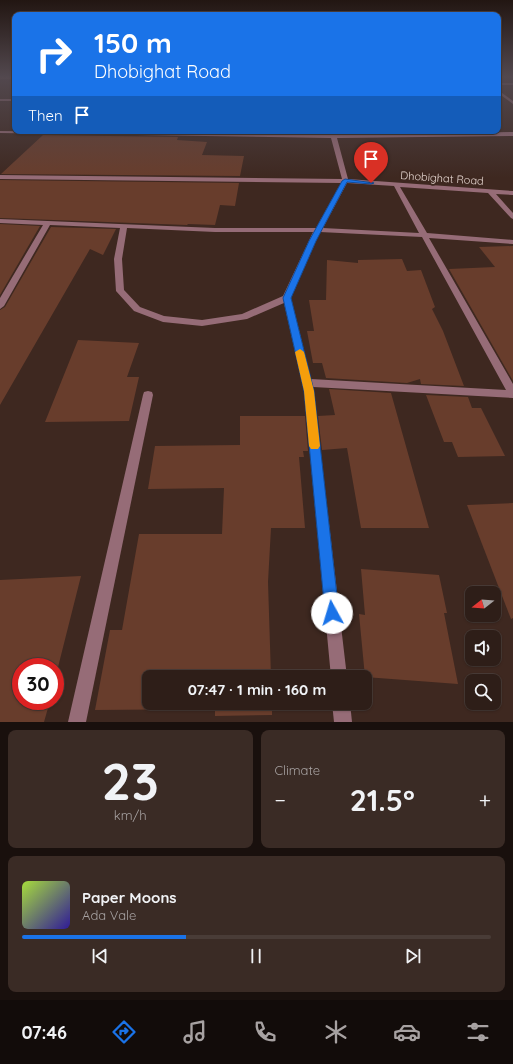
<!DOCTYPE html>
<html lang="en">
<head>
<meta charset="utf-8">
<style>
	body { margin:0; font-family:Quicksand,sans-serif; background:#3a2b25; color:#f1f3f6; height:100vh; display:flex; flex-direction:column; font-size:15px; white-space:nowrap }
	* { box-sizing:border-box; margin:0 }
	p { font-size:13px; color:#a7a2a2 }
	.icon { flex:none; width:22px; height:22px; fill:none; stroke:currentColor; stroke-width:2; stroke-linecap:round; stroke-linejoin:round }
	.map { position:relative; height:722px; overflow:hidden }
	.drawer { display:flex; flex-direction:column; gap:8px; padding:8px; background:#19100d; flex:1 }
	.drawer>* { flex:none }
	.guide { position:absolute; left:12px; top:12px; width:489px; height:122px; border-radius:8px; box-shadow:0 1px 3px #0004,0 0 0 1px #493c37; background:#1a73e8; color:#fff; overflow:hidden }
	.needle { width:26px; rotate:253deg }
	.buttons { position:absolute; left:465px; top:586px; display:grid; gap:8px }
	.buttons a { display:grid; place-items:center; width:36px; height:36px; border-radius:8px; background:#2e1e18; box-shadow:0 1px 3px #0004,0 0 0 1px #493c37; font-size:20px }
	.speed { position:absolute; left:12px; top:658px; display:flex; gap:8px; font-size:20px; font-weight:700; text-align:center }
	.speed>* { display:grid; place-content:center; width:52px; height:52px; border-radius:50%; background:#2e1e18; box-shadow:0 1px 3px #0004,0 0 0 1px #493c37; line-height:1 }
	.speed .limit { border:6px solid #d22; background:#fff; color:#111 }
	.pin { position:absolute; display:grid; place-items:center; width:34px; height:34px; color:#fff; margin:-41px -17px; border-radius:50% 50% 50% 0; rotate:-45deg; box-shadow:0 0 4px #0007 }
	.pin .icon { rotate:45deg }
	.me { position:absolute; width:44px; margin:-22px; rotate:354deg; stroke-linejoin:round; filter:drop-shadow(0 0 3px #0008) }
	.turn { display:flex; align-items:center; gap:14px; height:84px; padding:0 16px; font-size:18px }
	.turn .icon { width:52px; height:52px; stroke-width:2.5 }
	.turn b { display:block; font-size:28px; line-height:34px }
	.then { display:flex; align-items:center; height:38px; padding:0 16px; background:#0003; gap:8px; font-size:15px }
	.big { font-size:30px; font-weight:700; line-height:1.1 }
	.drawer .tile { flex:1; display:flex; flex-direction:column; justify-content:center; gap:6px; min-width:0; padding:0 14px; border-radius:8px; background:#3a2b25 }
	.drawer .dial { align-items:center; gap:0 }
	.dial b { font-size:52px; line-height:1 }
	.song { display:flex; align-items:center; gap:12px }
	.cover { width:48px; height:48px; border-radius:6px; background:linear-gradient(135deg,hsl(80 70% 55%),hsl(250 70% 35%)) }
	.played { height:4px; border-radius:2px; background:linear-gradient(90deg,#1a73e8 35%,#493c37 35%) }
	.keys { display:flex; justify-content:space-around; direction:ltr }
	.heat { display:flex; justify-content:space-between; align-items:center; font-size:22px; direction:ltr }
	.drawer .tiles { flex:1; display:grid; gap:8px; grid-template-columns:1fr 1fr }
	.tile:last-child { grid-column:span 2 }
	.trip { position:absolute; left:142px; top:670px; width:230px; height:40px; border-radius:8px; background:#2e1e18; box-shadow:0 1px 3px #0004,0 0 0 1px #493c37; font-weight:700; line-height:40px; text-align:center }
	.menu { display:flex; height:64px; justify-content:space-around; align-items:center; background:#120c0a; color:#a7a2a2 }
	.menu .icon { width:28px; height:28px }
	.menu .active { color:#1a73e8 }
	.menu b { font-size:18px; color:#f1f3f6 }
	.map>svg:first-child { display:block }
</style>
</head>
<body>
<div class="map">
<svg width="513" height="722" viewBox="0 0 513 722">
	<rect width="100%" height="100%" fill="#3e2820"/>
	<g fill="#683d2c">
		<path d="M43 135 178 137 177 140 207 142 202 155 244 156 240 176 1 174Z"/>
		<path d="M0 180 239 183 235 206 220 205 215 225 188 224 187 225 0 218Z"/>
		<path d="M0 224 40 226 0 295Z"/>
		<path d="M51 227 116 229 103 255 90 249 0 405V310L5 307Z"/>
		<path d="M513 246V381L449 269 495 267 479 247Z"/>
		<path d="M402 259 407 271 421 270 435 307 432 309 443 331 464 386 421 384 420 379 407 383 326 378 322 363H313L307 331H314L309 300H326L327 260 358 263V260Z"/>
		<path d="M78 340 139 343 127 377H139L129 421 45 422Z"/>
		<path d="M329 389 391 393 429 528H361L347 448 322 450 318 416 335 415Z"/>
		<path d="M426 395 468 397 472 408H481L505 456 458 457 452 442H444Z"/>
		<path d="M240 416H305L308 451H303L304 457H299L305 528H271L268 582 271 677H149V703H272V715L215 716V709L95 710 110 630H122L139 534H222L224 488 148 489 155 446 240 445Z"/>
		<path d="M513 503V618L511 619 467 505Z"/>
		<path d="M361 569 439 575 447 613H444L458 684 365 677 359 614 365 615Z"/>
		<path d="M81 576 55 679V667H21V701H50L44 722H0V580Z"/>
	</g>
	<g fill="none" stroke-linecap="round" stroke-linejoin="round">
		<g fill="#966c77" fill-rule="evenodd">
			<rect x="0" y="77" width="15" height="2"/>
			<rect x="498" y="83" width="15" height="2"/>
			<path d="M498 90 513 101V104L498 93Z"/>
			<rect x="0" y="99" width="15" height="2"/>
			<path d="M0 131 331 135 330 131H334L336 135 513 132V136L337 138 348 179 513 191V195L496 194 513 213V219L511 218 488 193 400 187 427 233 513 240V244L429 238 513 384V398L313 387 347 677H331L304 391 284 303 247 319 202 326 163 322 134 311 116 291 114 259 120 228 50 225 4 306 0 309V298L43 225 0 223V219L215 228H316L341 183 0 179V175L342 179 331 138 0 133ZM347 183 394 186 419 233 323 228ZM127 228 215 232H313L283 296 242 314 202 320 164 316 140 307 124 290 122 259ZM320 232 422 237 506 390 311 379 291 298Z"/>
			<path d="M148 391 152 392 153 395 86 722H68L143 395 144 392Z"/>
			<path d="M332 703H350L352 722H334Z"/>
		</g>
	</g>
	<linearGradient id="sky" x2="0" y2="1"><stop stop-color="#221612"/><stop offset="0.43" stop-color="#52484e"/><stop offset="1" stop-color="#52484e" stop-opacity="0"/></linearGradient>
	<rect width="513" height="178" fill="url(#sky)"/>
	<path fill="#1a73e8" stroke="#114b97" d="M345 179 374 183 371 184 347 182 316 241 291 298 314 391 339 613 337 618 332 620 327 618 325 613 304 391 283 298 309 241 342 181Z"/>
	<path fill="#f59e0b" d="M300 349 304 352 314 391 320 446 318 449H311L309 446 304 391 295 352Z"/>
	<g text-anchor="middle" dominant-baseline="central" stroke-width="4" stroke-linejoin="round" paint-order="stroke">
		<g font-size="11" fill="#e6d7d1" stroke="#3e2820">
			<text transform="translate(442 178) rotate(4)">Dhobighat Road</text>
		</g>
	</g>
</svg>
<div class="buttons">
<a><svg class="needle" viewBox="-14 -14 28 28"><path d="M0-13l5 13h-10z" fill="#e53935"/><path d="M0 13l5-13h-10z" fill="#a7a2a2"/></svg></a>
<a><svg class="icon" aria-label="sound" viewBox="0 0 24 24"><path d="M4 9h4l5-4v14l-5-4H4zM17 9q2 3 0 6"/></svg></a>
<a><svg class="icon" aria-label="search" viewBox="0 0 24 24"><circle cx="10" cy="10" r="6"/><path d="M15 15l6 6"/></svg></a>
</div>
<div class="speed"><div class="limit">30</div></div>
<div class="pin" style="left:371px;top:183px;background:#d93025"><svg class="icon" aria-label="arrive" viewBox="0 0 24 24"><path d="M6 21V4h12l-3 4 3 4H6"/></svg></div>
<svg class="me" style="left:332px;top:613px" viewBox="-20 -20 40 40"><circle r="19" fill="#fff"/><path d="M0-13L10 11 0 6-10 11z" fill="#1a73e8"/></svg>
<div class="trip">07:47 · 1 min · 160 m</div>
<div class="guide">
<div class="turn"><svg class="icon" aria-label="right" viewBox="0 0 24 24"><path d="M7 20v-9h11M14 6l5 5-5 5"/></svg><div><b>150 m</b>Dhobighat Road</div></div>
<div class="then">Then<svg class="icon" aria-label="arrive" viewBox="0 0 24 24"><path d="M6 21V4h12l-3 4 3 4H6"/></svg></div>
</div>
</div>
<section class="drawer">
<div class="tiles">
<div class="tile dial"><b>23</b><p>km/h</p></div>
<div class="tile"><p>Climate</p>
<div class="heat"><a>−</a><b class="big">21.5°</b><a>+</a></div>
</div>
<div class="tile">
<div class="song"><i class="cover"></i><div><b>Paper Moons</b><p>Ada Vale</p></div></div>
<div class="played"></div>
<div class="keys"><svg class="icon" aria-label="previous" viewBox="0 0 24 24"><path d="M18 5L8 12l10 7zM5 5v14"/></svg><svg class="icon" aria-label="pause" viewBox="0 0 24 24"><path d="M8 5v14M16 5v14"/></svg><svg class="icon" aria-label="next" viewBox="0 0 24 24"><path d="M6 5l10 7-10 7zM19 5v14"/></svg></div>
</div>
</div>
</section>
<nav class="menu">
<b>07:46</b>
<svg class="icon active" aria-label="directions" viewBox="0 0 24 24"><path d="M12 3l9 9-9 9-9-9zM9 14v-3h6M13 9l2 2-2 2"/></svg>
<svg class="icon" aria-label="music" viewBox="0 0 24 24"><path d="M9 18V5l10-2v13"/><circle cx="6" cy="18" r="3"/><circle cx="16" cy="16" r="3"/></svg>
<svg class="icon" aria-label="phone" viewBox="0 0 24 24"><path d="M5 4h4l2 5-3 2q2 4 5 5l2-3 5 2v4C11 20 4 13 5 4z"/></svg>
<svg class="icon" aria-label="climate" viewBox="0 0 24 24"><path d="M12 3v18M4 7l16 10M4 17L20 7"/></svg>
<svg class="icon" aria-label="car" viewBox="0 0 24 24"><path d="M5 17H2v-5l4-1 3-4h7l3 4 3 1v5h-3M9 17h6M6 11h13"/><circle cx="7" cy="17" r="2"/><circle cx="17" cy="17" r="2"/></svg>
<svg class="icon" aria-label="filters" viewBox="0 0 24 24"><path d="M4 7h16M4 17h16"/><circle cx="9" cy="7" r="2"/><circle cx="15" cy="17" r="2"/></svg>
</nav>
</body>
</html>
